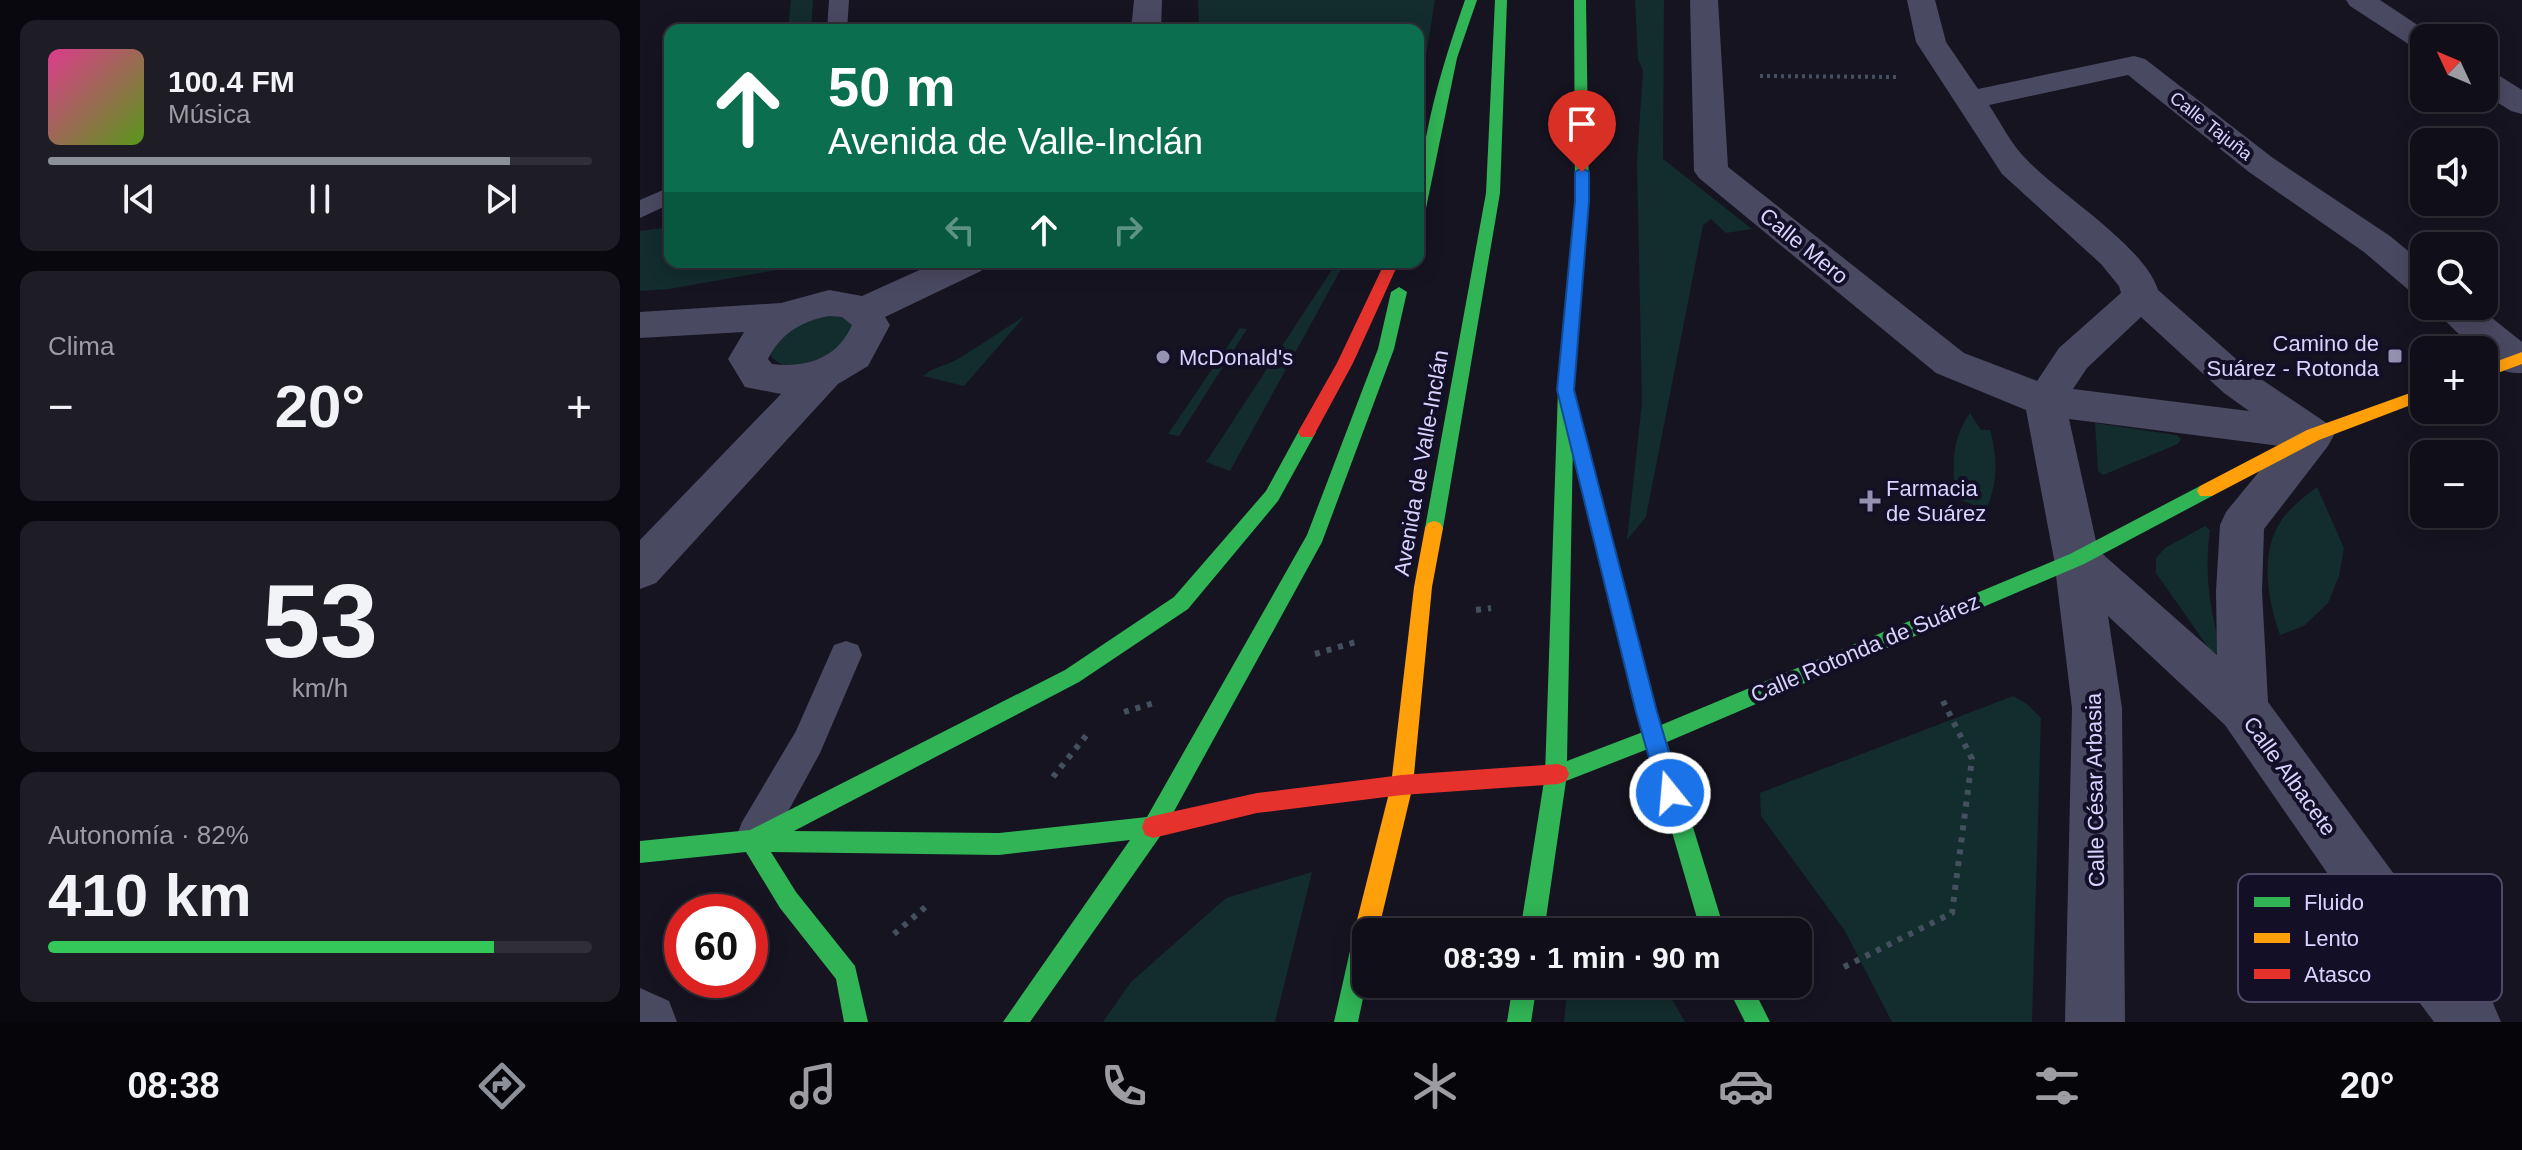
<!DOCTYPE html>
<html lang="es">
<head>
<meta charset="utf-8">
<style>
	body { margin:0; font-family:Arial,sans-serif; background:#1e1d26; color:#f1f3f6; height:100vh; display:flex; flex-direction:column; font-size:30px; white-space:nowrap }
	* { box-sizing:border-box; margin:0 }
	p { font-size:26px; color:#9c9ca2 }
	.icon { flex:none; width:44px; height:44px; fill:none; stroke:currentColor; stroke-width:2; stroke-linecap:round; stroke-linejoin:round }
	.map { position:relative; flex:1; overflow:hidden }
	.details { display:flex; flex-direction:column; gap:20px; padding:20px; background:#09080e; width:640px }
	.details>* { flex:none }
	.top-card { position:absolute; left:24px; top:24px; width:760px; height:244px; border-radius:16px; box-shadow:0 4px 20px #0003,0 0 0 2px #302f38; background:#0b6e4f; color:#fff; overflow:hidden }
	.needle { width:52px; rotate:314deg }
	.controls { position:absolute; left:1770px; top:24px; display:grid; gap:16px }
	.controls a { display:grid; place-items:center; width:88px; height:88px; border-radius:16px; background:#100f19; box-shadow:0 4px 20px #0003,0 0 0 2px #302f38; font-size:40px }
	.speed { position:absolute; left:24px; top:894px; display:flex; gap:16px; font-size:40px; font-weight:700; text-align:center }
	.speed>* { display:grid; place-content:center; width:104px; height:104px; border-radius:50%; background:#100f19; box-shadow:0 4px 20px #0003,0 0 0 2px #302f38; line-height:1 }
	.speed .limit { border:12px solid #d22; background:#fff; color:#111 }
	.pin { position:absolute; display:grid; place-items:center; width:68px; height:68px; color:#fff; margin:-82px -34px; border-radius:50% 50% 50% 0; rotate:-45deg; box-shadow:0 0 8px #0007 }
	.pin .icon { rotate:45deg }
	.me { position:absolute; width:88px; margin:-44px; rotate:343deg; stroke-linejoin:round; filter:drop-shadow(0 0 6px #0008) }
	.turn { display:flex; align-items:center; gap:28px; height:168px; padding:0 32px; font-size:36px }
	.turn .icon { width:104px; height:104px; stroke-width:2.5 }
	.turn b { display:block; font-size:56px; line-height:68px }
	.lanes { display:flex; align-items:center; height:76px; padding:0 32px; background:#0003; justify-content:center; gap:40px; direction:ltr }
	.lanes .off { opacity:.35 }
	.big { font-size:60px; font-weight:800; line-height:1.1 }
	.details .card { flex:1; display:flex; flex-direction:column; justify-content:center; gap:12px; min-width:0; padding:0 28px; border-radius:16px; background:#1e1d26 }
	.details .dial { align-items:center; gap:0 }
	.dial b { font-size:104px; line-height:1 }
	.song { display:flex; align-items:center; gap:24px }
	.cover { width:96px; height:96px; border-radius:12px; background:linear-gradient(135deg,hsl(330 70% 55%),hsl(90 70% 35%)) }
	.played { height:8px; border-radius:4px; background:linear-gradient(90deg,#8c9099 85%,#302f38 85%) }
	.keys { display:flex; justify-content:space-around; direction:ltr }
	.heat { display:flex; justify-content:space-between; align-items:center; font-size:44px; direction:ltr }
	.charge { height:12px; border-radius:6px; background:linear-gradient(90deg,#34c759 82%,#302f38 0) }
	.trip { position:absolute; left:712px; top:918px; width:460px; height:80px; border-radius:16px; background:#100f19; box-shadow:0 4px 20px #0003,0 0 0 2px #302f38; font-weight:800; line-height:80px; text-align:center }
	.tab-bar { display:flex; height:128px; justify-content:space-around; align-items:center; background:#06060a; color:#9c9ca2 }
	.tab-bar .icon { width:56px; height:56px }
	.tab-bar .active { color:#8c9099 }
	.tab-bar b { font-size:36px; color:#f1f3f6 }
	main { display:flex; flex:1; min-height:0 }
	.map>svg:first-child { display:block }
</style>
</head>
<body>
<main>
<section class="details">
<div class="card">
<div class="song"><i class="cover"></i><div><b>100.4 FM</b><p>Música</p></div></div>
<div class="played"></div>
<div class="keys"><svg class="icon" aria-label="previous" viewBox="0 0 24 24"><path d="M18 5L8 12l10 7zM5 5v14"/></svg><svg class="icon" aria-label="pause" viewBox="0 0 24 24"><path d="M8 5v14M16 5v14"/></svg><svg class="icon" aria-label="next" viewBox="0 0 24 24"><path d="M6 5l10 7-10 7zM19 5v14"/></svg></div>
</div>
<div class="card"><p>Clima</p>
<div class="heat"><a>−</a><b class="big">20°</b><a>+</a></div>
</div>
<div class="card dial"><b>53</b><p>km/h</p></div>
<div class="card"><p>Autonomía · 82%</p><b class="big">410 km</b><div class="charge"></div></div>
</section>
<div class="map">
<svg width="1882" height="1022" viewBox="0 0 1882 1022">
	<rect width="100%" height="100%" fill="#161421"/>
	<g fill="#132c2d">
		<path d="M151 0H173L171 30H148Z"/>
		<path d="M558 0H795L778 104V30H559Z"/>
		<path d="M995 0H1024L1023 159 1112 229 1086 233 1071 219 1063 225 1006 517 987 540 1002 403 997 160 1003 71 998 59Z"/>
		<path d="M30 227V262H182L29 289 0 291V231Z"/>
		<path d="M697 262H705L590 471 566 462Z"/>
		<path d="M193 315 206 318 213 326V337C206 344 198 354 189 359 171 370 142 372 130 355 137 325 167 319 193 315Z"/>
		<path d="M385 316 324 386 283 376C294 366 308 366 321 357 343 344 363 329 385 316Z"/>
		<path d="M600 328 607 329 539 436 528 434Z"/>
		<path d="M1330 413 1341 430H1350C1358 460 1358 482 1346 510L1316 498C1312 466 1311 440 1330 413Z"/>
		<path d="M1455 423 1536 435 1541 439 1538 444 1463 475 1458 471Z"/>
		<path d="M1677 487 1704 548 1699 576 1688 603 1664 626 1640 635C1629 604 1621 564 1635 532 1643 513 1661 499 1677 487Z"/>
		<path d="M1565 526 1570 530C1564 573 1570 609 1581 651L1577 654 1570 650 1516 573V558L1525 548Z"/>
		<path d="M1373 696 1387 704 1401 718 1392 1022H1252L1205 931 1121 816 1120 793Z"/>
		<path d="M672 872 635 1022H463L491 982 586 898Z"/>
		<path d="M928 984H1023L1045 1022H924Z"/>
	</g>
	<g fill="none" stroke-linecap="round" stroke-linejoin="round">
		<path stroke="#44505f" stroke-width="4" stroke-dasharray="3 4" stroke-linecap="butt" d="M1120 76 1258 77"/>
		<g stroke="#44505f" stroke-width="6" stroke-dasharray="5 7" stroke-linecap="butt">
			<path d="M836 610 851 608"/>
			<path d="M675 654 719 641"/>
			<path d="M484 712 517 702"/>
			<path d="M413 777 449 732"/>
			<path d="M254 934 289 904"/>
			<path d="M1204 967 1312 913 1332 759 1303 701"/>
		</g>
		<g fill="#4a4962" fill-rule="evenodd">
			<path d="M189 0H209L207 30H187Z"/>
			<path d="M30 187V204L0 218V200Z"/>
			<path d="M206 641 218 645 222 655 180 753 128 848 115 853 102 848 97 835 102 822 156 731 194 645Z"/>
			<path d="M0 988 29 1001 37 1022H0Z"/>
		</g>
		<g fill="#4a4962" fill-rule="evenodd">
			<path d="M494 0H522L521 30H491Z"/>
			<path d="M1050 0H1078L1088 167 1324 353 1397 381 1419 348 1481 293 1479 286 1461 264 1362 174 1276 42 1267 0H1295L1306 42 1338 89 1494 56 1505 59 1633 158 1750 236 1784 264V296L1771 292 1724 252 1609 172 1488 75 1349 105C1361 123 1372 146 1388 161 1421 195 1505 247 1518 290L1612 373 1688 424 1694 435 1688 446 1624 529 1622 591 1628 702 1781 911 1852 1001 1861 1022H1794L1741 951 1585 725 1468 616 1482 708 1485 1022H1425L1432 708 1414 559 1386 410 1296 373 1059 178 1054 171ZM1501 317 1584 393 1609 411 1433 389 1447 368ZM1429 419 1640 446 1586 512 1580 525 1576 591 1577 655 1458 550Z"/>
			<path d="M1706 0H1740L1797 38H1784V50L1773 47 1710 6Z"/>
			<path d="M1844 71 1855 73 1882 90V114L1871 111 1844 94Z"/>
			<path d="M297 262H346L341 271 245 317 250 325 228 366 198 384 16 583 0 589V540L141 394 105 387 88 359 104 332 0 338V312L141 303 189 290 222 296ZM189 316 202 317 212 325C197 359 166 368 132 364L128 359C141 333 162 321 189 316Z"/>
			<path d="M1793 306H1837L1882 342V373C1876 373 1869 373 1863 370 1848 361 1803 322 1793 306Z"/>
		</g>
		<g fill="#30b455" fill-rule="evenodd">
			<path d="M825 0H837L817 58 785 213 778 218C778 144 801 69 825 0Z"/>
			<path d="M855 0H867L860 193 803 528 800 533H788L785 528 846 193Z"/>
			<path d="M934 0H946L949 201 934 390 927 761 1003 732 989 684 992 678 999 675 1006 678 1021 725 1430 554 1560 486H1572L1575 491 1572 496 1444 564 1027 742 1085 932H1061L1008 749 926 781 904 932H880L905 775 918 390 935 201Z"/>
			<path d="M759 287 767 292 754 349 682 542 521 835 390 1022H363L490 840 359 855 131 852 156 892 215 966 228 1022H204L196 979 140 908 106 852 0 863V841L110 830 425 670 534 597 626 491 661 427H673L676 432 638 501 548 609 439 682 154 831 359 833 507 817 667 535 738 349 751 292Z"/>
			<path d="M726 921 734 925 737 932H726V984L718 1022H694L714 933 718 925Z"/>
			<path d="M873 984H897L891 1022H867Z"/>
			<path d="M1086 984H1111L1130 1022H1105Z"/>
		</g>
		<g fill="#ff9f0a" fill-rule="evenodd">
			<path d="M1882 352V364L1844 378V366Z"/>
			<path d="M1784 388V400L1679 440 1572 496H1560L1557 491 1560 486 1667 430Z"/>
			<path d="M939 436 948 443 1009 684 1006 690 999 693 992 690 989 684 930 443Z"/>
			<path d="M794 521 800 523 803 528 792 587 773 785 738 932H726V944L718 940 714 932 751 785 774 587 785 528 788 523Z"/>
		</g>
		<g fill="#e5322d" fill-rule="evenodd">
			<path d="M745 262H759L713 363 673 437H661L658 432 697 363Z"/>
			<path d="M918 764 926 767 929 774 926 781 918 784 762 795 617 813 513 838 505 835 502 827 505 819 513 816 617 793 762 775Z"/>
		</g>
	</g>
	<path fill="#1a73e8" stroke="#114b97" stroke-width="2" d="M942 168 949 172V201L934 390 1017 712 1041 793 1038 801 1030 804 1022 801 1019 793 996 712 917 390 935 201V172Z"/>
	<g fill="#9591b1" stroke="#130f26" stroke-width="3">
		<rect x="1747" y="348" width="16" height="16" rx="4"/>
		<circle cx="523" cy="357" r="8"/>
		<path d="M1226 489h8v8h8v8h-8v8h-8v-8h-8v-8h8z"/>
	</g>
	<g text-anchor="middle" dominant-baseline="central" stroke-width="8" stroke-linejoin="round" paint-order="stroke">
		<g font-size="18" fill="#d9d4ff" stroke="#130f26">
			<text transform="translate(1571 126) rotate(38)">Calle Tajuña</text>
		</g>
		<g font-size="22" fill="#d9d4ff" stroke="#130f26">
			<text transform="translate(1164 246) rotate(39)">Calle Mero</text>
			<text transform="translate(781 463) rotate(-80)">Avenida de Valle-Inclán</text>
			<text transform="translate(1225 648) rotate(-23)">Calle Rotonda de Suárez</text>
			<text transform="translate(1650 776) rotate(54)">Calle Albacete</text>
			<text transform="translate(1455 790) rotate(-91)">Calle César Arbasia</text>
		</g>
		<g font-size="22" fill="#d9d4ff" stroke="#130f26" text-anchor="start">
			<text x="1739" y="343" text-anchor="end">Camino de<tspan x="1739" dy="25">Suárez - Rotonda</tspan></text>
			<text x="539" y="357">McDonald's</text>
			<text x="1246" y="488">Farmacia<tspan x="1246" dy="25">de Suárez</tspan></text>
		</g>
	</g>
	<rect x="1598" y="874" width="264" height="128" rx="12" fill="#130f26" stroke="#4e4a67" stroke-width="2"/>
	<rect x="1614" y="897" width="36" height="10" fill="#30b455"/>
	<rect x="1614" y="933" width="36" height="10" fill="#ff9f0a"/>
	<rect x="1614" y="969" width="36" height="10" fill="#e5322d"/>
	<g font-size="22" fill="#d9d4ff">
		<text x="1664" y="910">Fluido</text>
		<text x="1664" y="946">Lento</text>
		<text x="1664" y="982">Atasco</text>
	</g>
</svg>
<div class="controls">
<a><svg class="needle" viewBox="-14 -14 28 28"><path d="M0-13l5 13h-10z" fill="#e53935"/><path d="M0 13l5-13h-10z" fill="#9c9ca2"/></svg></a>
<a><svg class="icon" aria-label="sound" viewBox="0 0 24 24"><path d="M4 9h4l5-4v14l-5-4H4zM17 9q2 3 0 6"/></svg></a>
<a><svg class="icon" aria-label="search" viewBox="0 0 24 24"><circle cx="10" cy="10" r="6"/><path d="M15 15l6 6"/></svg></a>
<a>+</a>
<a>−</a>
</div>
<div class="speed"><div class="limit">60</div></div>
<div class="pin" style="left:942px;top:172px;background:#d93025"><svg class="icon" aria-label="arrive" viewBox="0 0 24 24"><path d="M6 21V4h12l-3 4 3 4H6"/></svg></div>
<svg class="me" style="left:1030px;top:793px" viewBox="-20 -20 40 40"><circle r="17" fill="#1a73e8" stroke="#fff" stroke-width="3"/><path d="M0-11L8 9 0 5-8 9z" fill="#fff"/></svg>
<div class="trip">08:39 · 1 min · 90 m</div>
<div class="top-card">
<div class="turn"><svg class="icon" aria-label="ahead" viewBox="0 0 24 24"><path d="M12 20V5M6 11l6-6 6 6"/></svg><div><b>50 m</b>Avenida de Valle-Inclán</div></div>
<div class="lanes"><svg class="icon off" aria-label="left" viewBox="0 0 24 24"><path d="M17 20v-9H6M10 6l-5 5 5 5"/></svg><svg class="icon" aria-label="ahead" viewBox="0 0 24 24"><path d="M12 20V5M6 11l6-6 6 6"/></svg><svg class="icon off" aria-label="right" viewBox="0 0 24 24"><path d="M7 20v-9h11M14 6l5 5-5 5"/></svg></div>
</div>
</div>
</main>
<nav class="tab-bar">
<b>08:38</b>
<svg class="icon active" aria-label="directions" viewBox="0 0 24 24"><path d="M12 3l9 9-9 9-9-9zM9 14v-3h6M13 9l2 2-2 2"/></svg>
<svg class="icon" aria-label="music" viewBox="0 0 24 24"><path d="M9 18V5l10-2v13"/><circle cx="6" cy="18" r="3"/><circle cx="16" cy="16" r="3"/></svg>
<svg class="icon" aria-label="phone" viewBox="0 0 24 24"><path d="M5 4h4l2 5-3 2q2 4 5 5l2-3 5 2v4C11 20 4 13 5 4z"/></svg>
<svg class="icon" aria-label="climate" viewBox="0 0 24 24"><path d="M12 3v18M4 7l16 10M4 17L20 7"/></svg>
<svg class="icon" aria-label="car" viewBox="0 0 24 24"><path d="M5 17H2v-5l4-1 3-4h7l3 4 3 1v5h-3M9 17h6M6 11h13"/><circle cx="7" cy="17" r="2"/><circle cx="17" cy="17" r="2"/></svg>
<svg class="icon" aria-label="filters" viewBox="0 0 24 24"><path d="M4 7h16M4 17h16"/><circle cx="9" cy="7" r="2"/><circle cx="15" cy="17" r="2"/></svg>
<b>20°</b>
</nav>
</body>
</html>
